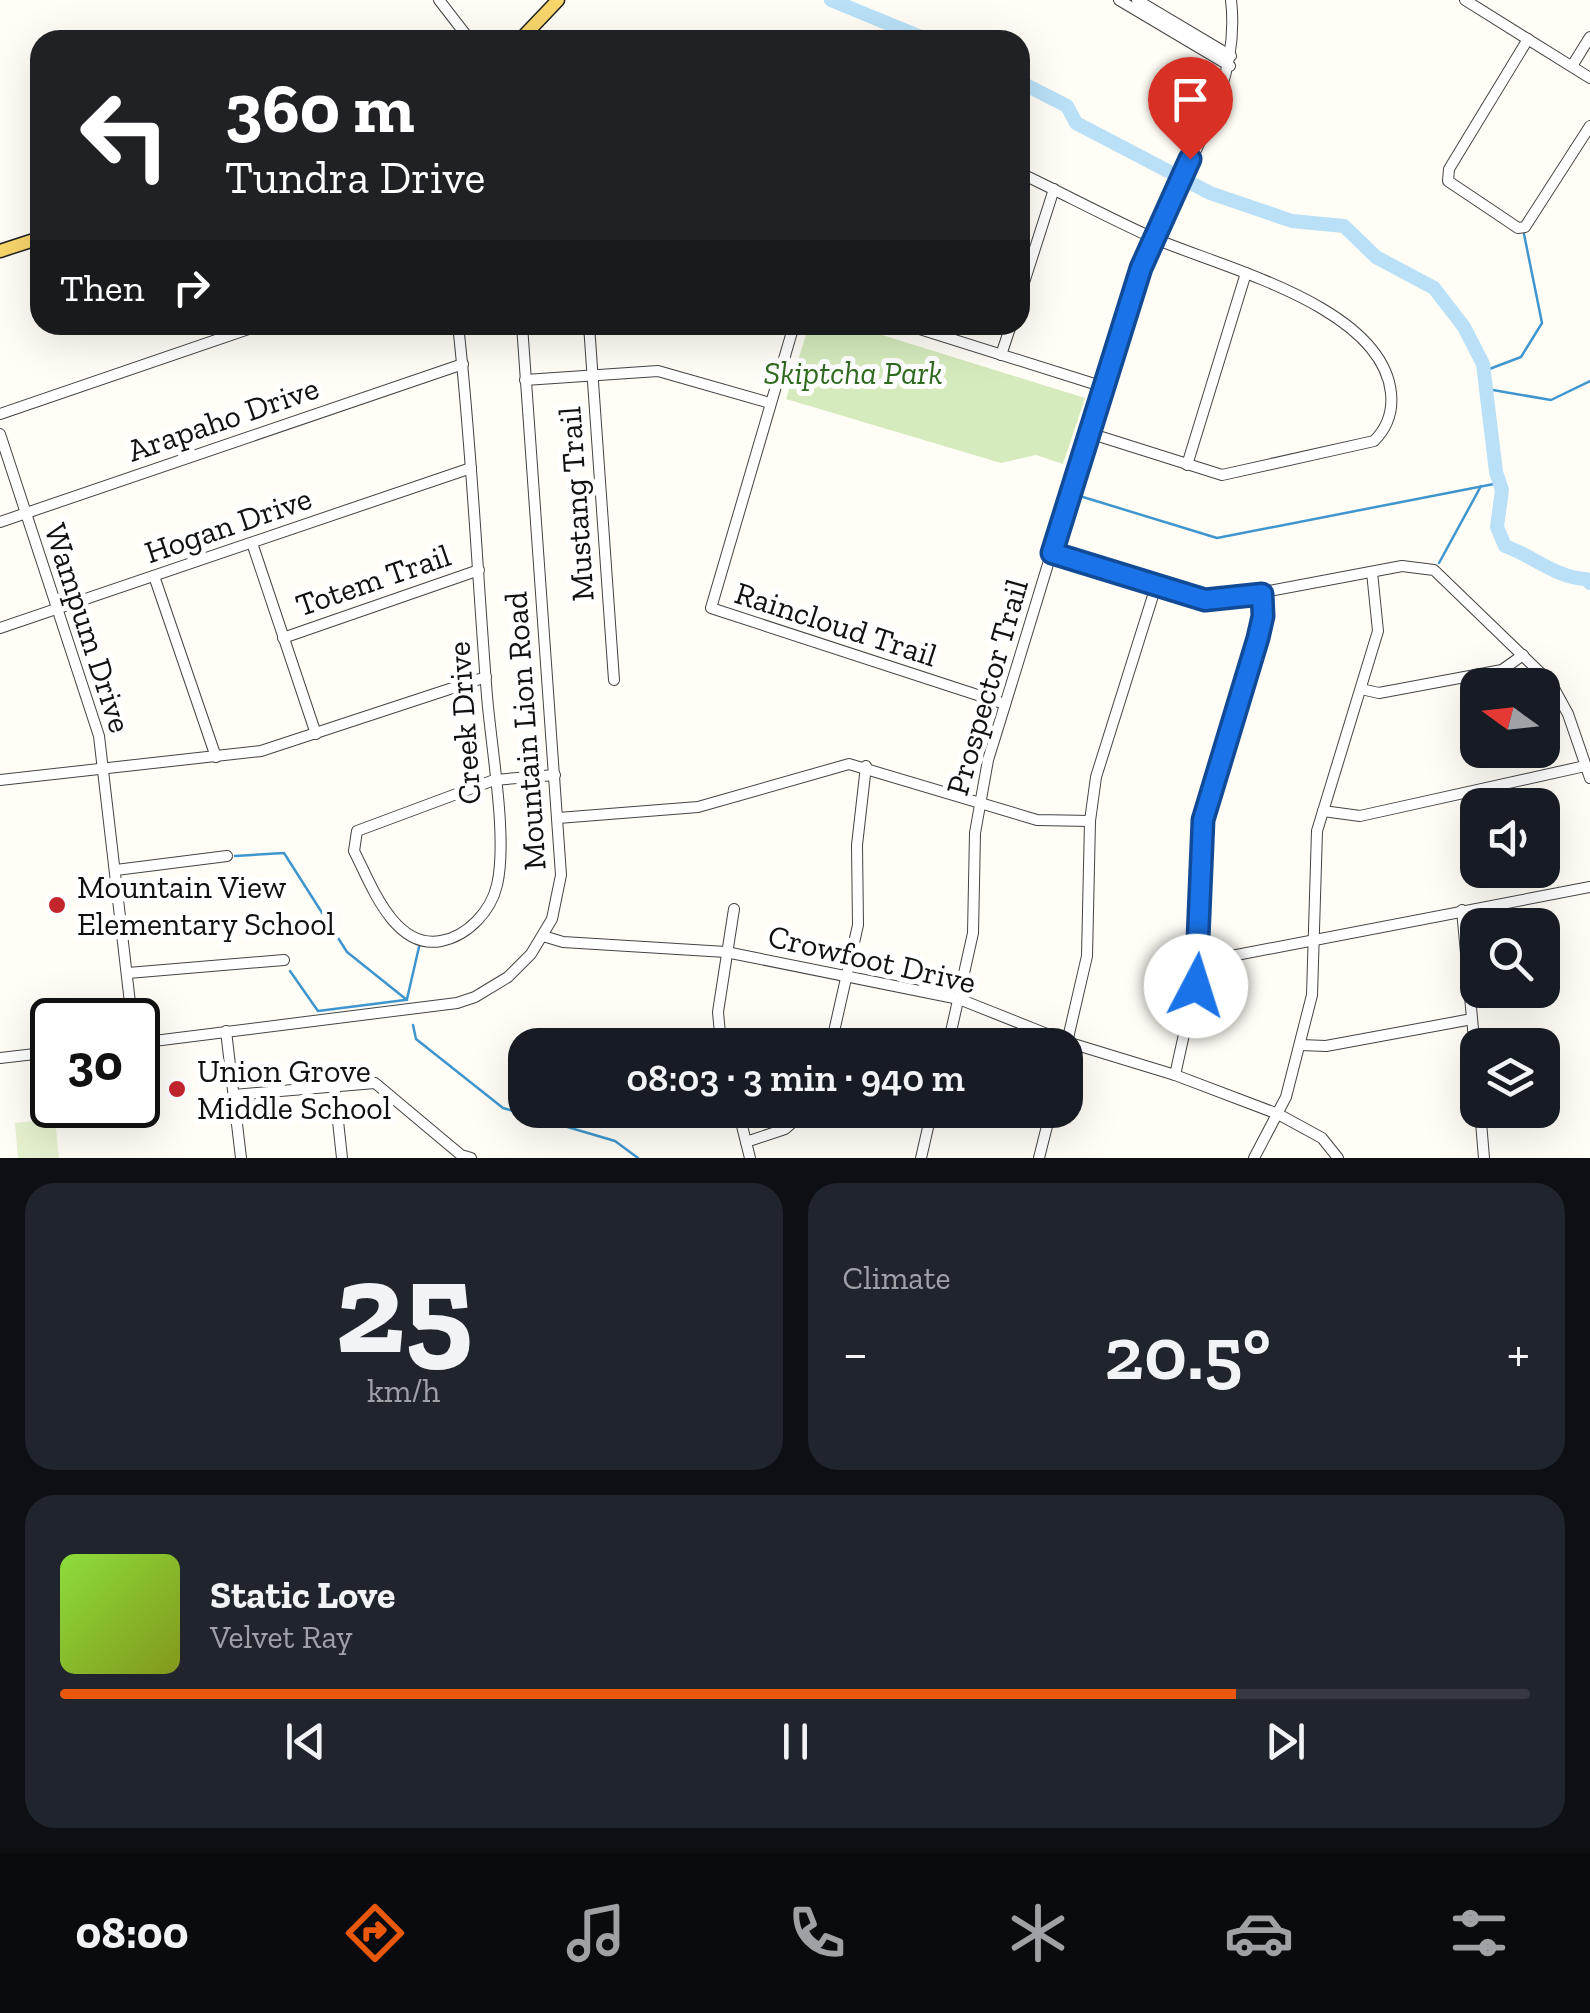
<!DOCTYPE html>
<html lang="en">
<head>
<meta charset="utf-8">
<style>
	body { margin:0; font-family:"Zilla Slab",serif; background:#20242c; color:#f1f3f6; height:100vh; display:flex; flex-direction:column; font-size:38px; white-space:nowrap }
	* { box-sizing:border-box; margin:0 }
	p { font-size:32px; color:#9ea1a6 }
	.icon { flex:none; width:55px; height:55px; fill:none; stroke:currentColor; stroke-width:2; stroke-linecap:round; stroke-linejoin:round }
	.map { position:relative; height:1158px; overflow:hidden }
	.drawer { display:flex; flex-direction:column; gap:25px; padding:25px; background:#0d0f14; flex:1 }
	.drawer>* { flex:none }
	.top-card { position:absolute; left:30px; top:30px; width:1000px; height:305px; border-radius:30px; box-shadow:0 10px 40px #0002; background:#202124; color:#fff; overflow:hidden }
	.needle { width:65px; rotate:285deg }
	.tools { position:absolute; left:1460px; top:668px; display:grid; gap:20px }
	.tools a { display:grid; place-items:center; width:100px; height:100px; border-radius:20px; background:#171b24; box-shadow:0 10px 40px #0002; font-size:50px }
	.speed { position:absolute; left:30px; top:998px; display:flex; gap:20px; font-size:50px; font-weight:700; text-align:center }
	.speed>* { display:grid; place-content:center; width:130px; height:130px; border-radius:50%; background:#171b24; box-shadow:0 10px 40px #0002; line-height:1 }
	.speed .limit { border:5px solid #111; border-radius:15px; background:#fff; color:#111 }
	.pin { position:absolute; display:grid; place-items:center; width:85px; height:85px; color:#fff; margin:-102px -42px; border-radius:50% 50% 50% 0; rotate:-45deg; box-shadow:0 0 10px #0007 }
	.pin .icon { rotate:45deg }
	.me { position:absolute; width:110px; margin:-55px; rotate:5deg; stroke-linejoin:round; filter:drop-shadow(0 0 8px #0008) }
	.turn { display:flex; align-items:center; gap:35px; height:210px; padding:0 30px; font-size:45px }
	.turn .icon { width:130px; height:130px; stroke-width:2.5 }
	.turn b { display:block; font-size:70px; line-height:85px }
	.then { display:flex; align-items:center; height:95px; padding:0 30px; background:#0003; gap:20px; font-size:38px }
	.big { font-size:75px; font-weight:600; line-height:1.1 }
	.drawer .widget { flex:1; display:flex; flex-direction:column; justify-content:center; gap:15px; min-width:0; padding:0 35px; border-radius:30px; background:#20242c }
	.drawer .dial { align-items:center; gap:0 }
	.dial b { font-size:130px; line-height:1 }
	.song { display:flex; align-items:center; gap:30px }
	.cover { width:120px; height:120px; border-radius:15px; background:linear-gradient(135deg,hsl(90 70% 55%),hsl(70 70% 35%)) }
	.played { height:10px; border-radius:5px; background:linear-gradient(90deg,#ea580c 80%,#363941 80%) }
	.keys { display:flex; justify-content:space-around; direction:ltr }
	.heat { display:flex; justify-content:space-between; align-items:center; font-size:55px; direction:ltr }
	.drawer .tiles { flex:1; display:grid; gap:25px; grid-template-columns:1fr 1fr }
	.widget:last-child { grid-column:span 2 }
	.trip { position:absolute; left:508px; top:1028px; width:575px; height:100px; border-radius:30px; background:#171b24; box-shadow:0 10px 40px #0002; font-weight:600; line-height:100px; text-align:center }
	.menu { display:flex; height:160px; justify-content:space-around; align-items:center; background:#090b0e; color:#9ea1a6 }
	.menu .icon { width:70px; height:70px }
	.menu .on { color:#ea580c }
	.menu b { font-size:45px; color:#f1f3f6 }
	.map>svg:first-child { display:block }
</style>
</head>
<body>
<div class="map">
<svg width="1590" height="1158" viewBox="0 0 1590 1158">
	<rect width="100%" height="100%" fill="#fffdf5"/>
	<path fill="#d5ebbd" d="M809 325H850L1085 398 1063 464 1036 455 1001 463 786 399Z"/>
	<path fill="#e6f2cf" d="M55 1119 59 1158H18L15 1123Z"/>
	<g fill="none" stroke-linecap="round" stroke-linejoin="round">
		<g stroke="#3f96cf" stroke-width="2.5">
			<path d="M1484 371 1521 357 1542 323 1524 234"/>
			<path d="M1487 389 1551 400 1590 381"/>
			<path d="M1083 497 1217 538 1499 483"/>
			<path d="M1439 563 1481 486"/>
			<path d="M235 856 284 853 347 952 407 1000"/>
			<path d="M290 971 318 1011 405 1000"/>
			<path d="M407 999 419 947"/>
			<path d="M413 1025 416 1039 503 1108 615 1141 638 1158"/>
		</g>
		<g stroke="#b9e0f7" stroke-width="14">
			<path d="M831 0 928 40"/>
			<path d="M1020 82 1067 106 1076 123 1210 193 1292 221 1344 226 1376 257 1434 288 1464 327 1483 364 1496 472 1502 490 1497 527 1505 546C1533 556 1557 578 1586 579L1590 583"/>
		</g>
		<defs>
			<g id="minor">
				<path d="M439 0 470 40"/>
				<path d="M1119 0 1230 66"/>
				<path d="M1137 0 1231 56"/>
				<path d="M1465 0 1590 78"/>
				<path d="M1528 39 1449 169 1448 181 1518 228 1525 227 1590 126"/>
				<path d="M1572 66 1590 37"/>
				<path d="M1020 173C1064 194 1107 217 1151 237 1219 267 1382 305 1391 393 1393 412 1388 427 1374 441L1222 475 1089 433"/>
				<path d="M1020 295 1054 189"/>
				<path d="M458 325C472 448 477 572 487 696 491 747 508 838 497 885 491 911 468 936 441 941 394 950 371 884 354 851L357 831 494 780 555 775"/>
				<path d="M589 325 614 680"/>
				<path d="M794 325 711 608 1005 704"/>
				<path d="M907 325 1104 387"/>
				<path d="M1001 355 1011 325"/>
				<path d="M525 380 658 371 770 403"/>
				<path d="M0 414 260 325"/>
				<path d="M0 434 99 736 132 1020"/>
				<path d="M1187 465 1246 273"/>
				<path d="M0 522 463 364"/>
				<path d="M252 543 316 734"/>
				<path d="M1052 553 1216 601 1402 566 1434 570 1551 683 1568 714 1590 778"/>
				<path d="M154 576 216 757"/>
				<path d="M0 628 471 468"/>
				<path d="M283 638 479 570"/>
				<path d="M1361 689 1379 693 1502 670 1523 655"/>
				<path d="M0 780 261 751 486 677"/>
				<path d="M1323 811 1360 816 1585 766"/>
				<path d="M558 818 698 807 849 764 1037 820 1090 821"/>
				<path d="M116 870 227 856"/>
				<path d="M1462 910 1478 1083"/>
				<path d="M543 936 563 942 726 952 959 999 1067 1042 1175 1075 1278 1114 1322 1138 1338 1158"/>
				<path d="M1200 962 1590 887"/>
				<path d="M128 973 284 960"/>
				<path d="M226 1031 241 1158"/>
				<path d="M138 1043 457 1003 475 997 508 977 531 954 552 919 561 875 522 325"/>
				<path d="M721 1045 718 1012 734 909"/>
				<path d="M831 1045 858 925 857 845 866 766"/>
				<path d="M948 1045 973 933 975 833 988 760C1039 596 1087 431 1141 269 1171 179 1243 99 1231 0"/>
				<path d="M1300 1045 1326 1046 1472 1019"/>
				<path d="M1065 1051 1087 956 1090 821 1096 777 1156 586"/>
				<path d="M0 1058 52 1052"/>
				<path d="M1175 1075 1200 962 1203 820 1257 638 1263 616 1262 593"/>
				<path d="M334 1084 342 1158"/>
				<path d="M234 1095 375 1083 461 1155 471 1158"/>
				<path d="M738 1110 750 1158"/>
				<path d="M1480 1110 1484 1158"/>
				<path d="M746 1142 785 1129 807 1110"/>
				<path d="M921 1158 932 1110"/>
				<path d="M1039 1158 1051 1110"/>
				<path d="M1254 1158 1286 1097 1312 995 1317 831 1378 631 1372 572"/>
			</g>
			<g id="major">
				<path d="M520 40 558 0"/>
				<path d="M0 251 40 238"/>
			</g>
		</defs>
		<use href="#minor" stroke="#444" stroke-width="12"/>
		<use href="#major" stroke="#222" stroke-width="15"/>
		<use href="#minor" stroke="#fff" stroke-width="10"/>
		<use href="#major" stroke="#f9d66b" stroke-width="12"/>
	</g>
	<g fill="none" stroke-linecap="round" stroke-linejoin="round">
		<defs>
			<path id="route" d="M1190 159 1141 268 1052 553 1205 600 1262 594 1263 616 1258 638 1203 820 1196 986"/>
		</defs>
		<use href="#route" stroke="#114b97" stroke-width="25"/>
		<use href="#route" stroke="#1a73e8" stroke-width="18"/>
	</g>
	<g fill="#c4262e" stroke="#fff" stroke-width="4">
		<circle cx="57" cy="905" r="10"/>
		<circle cx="177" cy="1089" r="10"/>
	</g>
	<g text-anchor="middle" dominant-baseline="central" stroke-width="10" stroke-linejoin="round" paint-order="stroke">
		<g font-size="32" font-style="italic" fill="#2f6b1f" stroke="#fff">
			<text x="853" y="373">Skiptcha Park</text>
		</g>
		<g font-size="32" fill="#111" stroke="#fff">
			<text transform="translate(223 419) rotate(-19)">Arapaho Drive</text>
			<text transform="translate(576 504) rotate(-94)">Mustang Trail</text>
			<text transform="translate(228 525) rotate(-19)">Hogan Drive</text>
			<text transform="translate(373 580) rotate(-19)">Totem Trail</text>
			<text transform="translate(836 624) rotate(18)">Raincloud Trail</text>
			<text transform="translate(88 628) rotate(72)">Wampum Drive</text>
			<text transform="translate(987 687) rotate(-74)">Prospector Trail</text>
			<text transform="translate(464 723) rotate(-94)">Creek Drive</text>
			<text transform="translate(525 731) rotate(-94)">Mountain Lion Road</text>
			<text transform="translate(872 959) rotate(13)">Crowfoot Drive</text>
		</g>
		<g font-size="32" fill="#111" stroke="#fff" text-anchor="start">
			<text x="77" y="887">Mountain View<tspan x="77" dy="37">Elementary School</tspan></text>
			<text x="197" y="1071">Union Grove<tspan x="197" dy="37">Middle School</tspan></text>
		</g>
	</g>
</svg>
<div class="tools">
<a><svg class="needle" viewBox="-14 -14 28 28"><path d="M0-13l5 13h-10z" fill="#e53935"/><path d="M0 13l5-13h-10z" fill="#9ea1a6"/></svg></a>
<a><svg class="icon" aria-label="sound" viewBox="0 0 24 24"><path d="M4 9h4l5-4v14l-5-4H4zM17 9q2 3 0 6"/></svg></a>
<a><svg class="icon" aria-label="search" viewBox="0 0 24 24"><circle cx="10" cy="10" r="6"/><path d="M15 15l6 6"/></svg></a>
<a><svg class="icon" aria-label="layers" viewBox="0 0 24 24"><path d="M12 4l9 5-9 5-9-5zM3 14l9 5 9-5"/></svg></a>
</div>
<div class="speed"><div class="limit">30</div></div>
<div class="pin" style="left:1190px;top:159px;background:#d93025"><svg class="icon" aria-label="arrive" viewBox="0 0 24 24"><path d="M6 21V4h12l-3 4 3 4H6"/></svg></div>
<svg class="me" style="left:1196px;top:986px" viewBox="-20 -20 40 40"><circle r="19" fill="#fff"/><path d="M0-13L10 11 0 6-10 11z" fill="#1a73e8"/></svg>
<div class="trip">08:03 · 3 min · 940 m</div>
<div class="top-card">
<div class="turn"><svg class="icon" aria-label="left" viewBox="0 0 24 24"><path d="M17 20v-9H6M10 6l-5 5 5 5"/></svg><div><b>360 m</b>Tundra Drive</div></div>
<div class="then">Then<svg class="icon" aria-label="right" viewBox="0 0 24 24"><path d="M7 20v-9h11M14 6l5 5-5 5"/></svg></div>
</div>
</div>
<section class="drawer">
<div class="tiles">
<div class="widget dial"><b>25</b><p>km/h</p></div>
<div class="widget"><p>Climate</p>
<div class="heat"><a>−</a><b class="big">20.5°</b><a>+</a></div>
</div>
<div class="widget">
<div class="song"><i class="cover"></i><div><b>Static Love</b><p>Velvet Ray</p></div></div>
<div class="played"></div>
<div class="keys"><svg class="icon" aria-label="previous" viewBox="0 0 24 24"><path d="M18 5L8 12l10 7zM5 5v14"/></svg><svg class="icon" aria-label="pause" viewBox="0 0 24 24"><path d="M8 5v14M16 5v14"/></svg><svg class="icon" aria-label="next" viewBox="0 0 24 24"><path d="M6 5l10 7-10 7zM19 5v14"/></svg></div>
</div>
</div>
</section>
<nav class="menu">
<b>08:00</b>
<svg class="icon on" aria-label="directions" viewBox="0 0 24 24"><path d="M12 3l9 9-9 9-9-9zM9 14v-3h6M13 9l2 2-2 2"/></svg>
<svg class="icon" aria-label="music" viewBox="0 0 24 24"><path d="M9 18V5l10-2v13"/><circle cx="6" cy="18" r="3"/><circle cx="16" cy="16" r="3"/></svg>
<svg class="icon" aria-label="phone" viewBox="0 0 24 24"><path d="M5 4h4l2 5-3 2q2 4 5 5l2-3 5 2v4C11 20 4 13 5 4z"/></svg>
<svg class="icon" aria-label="climate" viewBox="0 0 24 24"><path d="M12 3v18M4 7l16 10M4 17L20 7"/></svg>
<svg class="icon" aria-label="car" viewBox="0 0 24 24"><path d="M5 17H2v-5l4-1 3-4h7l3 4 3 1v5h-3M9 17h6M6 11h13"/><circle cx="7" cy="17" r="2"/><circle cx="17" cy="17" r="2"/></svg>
<svg class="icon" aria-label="filters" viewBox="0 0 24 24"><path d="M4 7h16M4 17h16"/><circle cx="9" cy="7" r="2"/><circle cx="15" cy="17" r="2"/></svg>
</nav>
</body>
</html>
